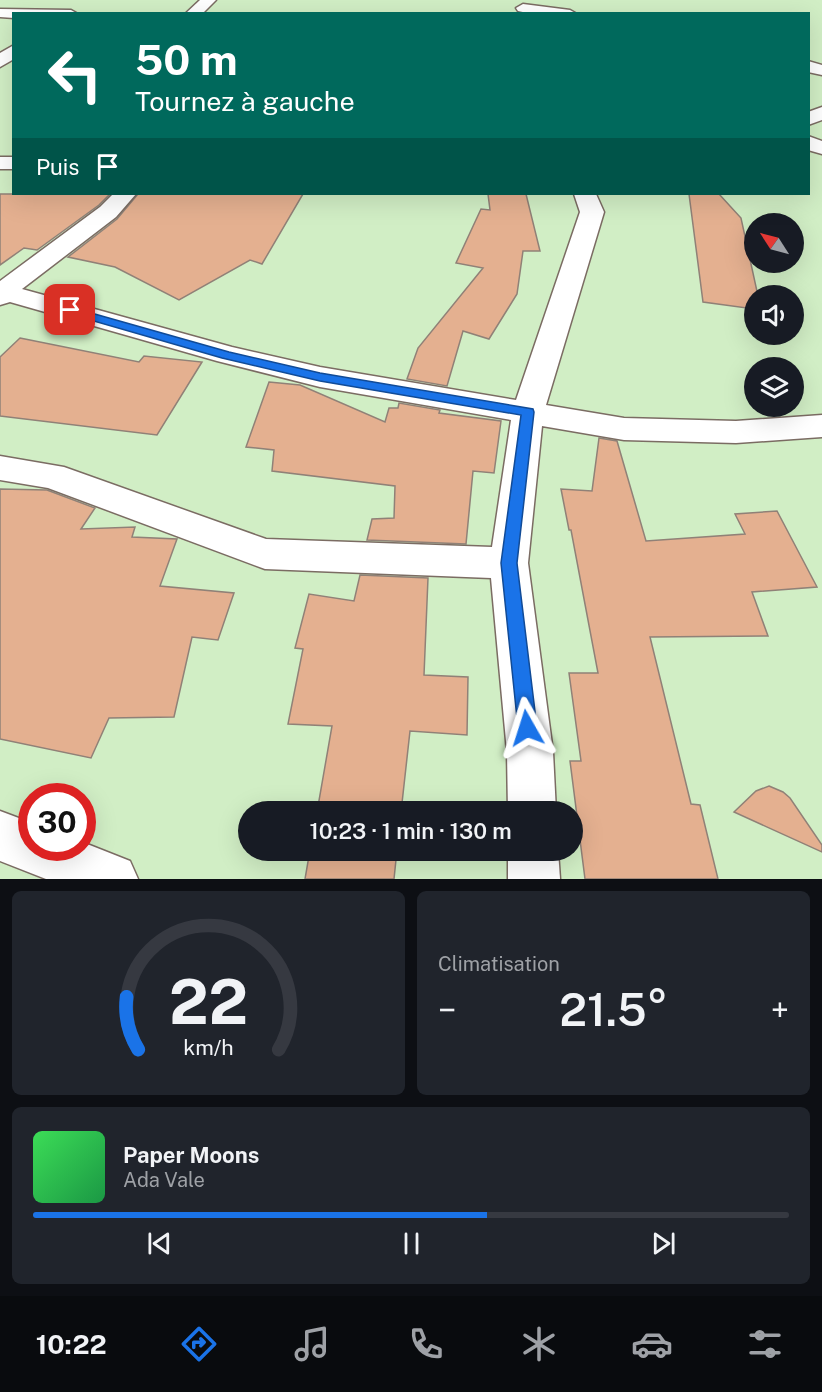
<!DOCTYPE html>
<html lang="fr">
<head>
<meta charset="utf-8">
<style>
	body { margin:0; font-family:"Public Sans",sans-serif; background:#20242c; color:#f1f3f6; height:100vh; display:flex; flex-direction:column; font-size:22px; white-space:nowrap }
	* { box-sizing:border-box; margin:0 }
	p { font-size:20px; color:#9ea1a6 }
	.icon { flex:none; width:33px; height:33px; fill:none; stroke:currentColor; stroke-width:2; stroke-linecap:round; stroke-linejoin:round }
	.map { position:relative; height:879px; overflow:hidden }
	.drawer { display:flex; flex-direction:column; gap:12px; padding:12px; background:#0d0f14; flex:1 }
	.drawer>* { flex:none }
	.guide { position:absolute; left:12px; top:12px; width:798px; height:183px; border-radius:0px; box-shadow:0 6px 24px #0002; background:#00695c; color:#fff; overflow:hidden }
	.needle { width:39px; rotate:306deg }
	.fabs { position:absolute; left:744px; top:213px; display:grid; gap:12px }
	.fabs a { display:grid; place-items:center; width:60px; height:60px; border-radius:50%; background:#171b24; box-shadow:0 6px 24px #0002; font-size:30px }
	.speed { position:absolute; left:18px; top:783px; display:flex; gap:12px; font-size:30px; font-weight:700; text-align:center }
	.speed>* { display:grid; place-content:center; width:78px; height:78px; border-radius:50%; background:#171b24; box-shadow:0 6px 24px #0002; line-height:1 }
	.speed .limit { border:9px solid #d22; background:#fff; color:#111 }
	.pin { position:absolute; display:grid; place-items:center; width:51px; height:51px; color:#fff; margin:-26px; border-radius:12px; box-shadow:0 3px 9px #0006 }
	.me { position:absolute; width:66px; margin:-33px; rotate:354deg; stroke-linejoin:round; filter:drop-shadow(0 0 4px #0008) }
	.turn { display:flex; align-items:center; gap:21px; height:126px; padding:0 24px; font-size:27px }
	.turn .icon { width:78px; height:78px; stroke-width:2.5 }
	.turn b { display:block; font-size:42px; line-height:51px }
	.then { display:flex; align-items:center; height:57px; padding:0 24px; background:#0003; gap:12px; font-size:22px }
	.big { font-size:45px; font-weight:600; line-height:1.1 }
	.drawer .card { flex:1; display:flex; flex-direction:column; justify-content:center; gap:9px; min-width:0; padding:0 21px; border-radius:9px; background:#20242c }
	.drawer .dial { align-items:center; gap:0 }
	.dial svg { height:156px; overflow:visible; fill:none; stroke:#363941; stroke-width:7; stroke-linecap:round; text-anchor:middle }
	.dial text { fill:#f1f3f6; stroke:none }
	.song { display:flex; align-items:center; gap:18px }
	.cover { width:72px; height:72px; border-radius:9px; background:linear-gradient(135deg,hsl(130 70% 55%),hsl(140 70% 35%)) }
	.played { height:6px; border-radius:3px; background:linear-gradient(90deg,#1a73e8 60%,#363941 60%) }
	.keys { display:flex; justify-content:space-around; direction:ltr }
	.heat { display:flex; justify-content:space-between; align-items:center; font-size:33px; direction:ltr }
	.drawer .tiles { flex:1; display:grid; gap:12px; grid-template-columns:1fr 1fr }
	.card:last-child { grid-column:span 2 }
	.trip { position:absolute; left:238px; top:801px; width:345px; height:60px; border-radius:30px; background:#171b24; box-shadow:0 6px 24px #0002; font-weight:600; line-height:60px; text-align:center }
	.dock { display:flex; height:96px; justify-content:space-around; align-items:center; background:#090b0e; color:#9ea1a6 }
	.dock .icon { width:42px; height:42px }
	.dock .on { color:#1a73e8 }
	.dock b { font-size:27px; color:#f1f3f6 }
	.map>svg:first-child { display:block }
</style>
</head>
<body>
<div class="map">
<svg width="822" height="879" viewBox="0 0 822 879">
	<rect width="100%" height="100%" fill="#fcf9f7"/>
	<path fill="#d1eec5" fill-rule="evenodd" d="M0 0H822V879H0ZM14 14H808V194H14ZM754 224H794V262H754ZM754 296H794V334H754ZM754 368H794V406H754ZM32 796H82V848H32ZM249 812H573V850H249Z"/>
	<g fill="#e4b090" stroke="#908177" stroke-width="1.5">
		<path d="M0 194H110L99 205 37 250 24 248 0 265Z"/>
		<path d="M138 194H303L262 264 250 260 179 300 115 267 68 257 117 219Z"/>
		<path d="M488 194H526L540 251H523L517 294 489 339 463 331 447 386 407 379 418 348 483 268 456 263 481 209 490 210Z"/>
		<path d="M689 194H719L741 218 758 296H754V309L703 302Z"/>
		<path d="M20 338 139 362 144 356 202 362 157 435 0 416V357Z"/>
		<path d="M269 382 300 385 385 422 389 408H398L399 403 440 410 439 413 501 421 494 473 473 471 466 544 367 540 372 519 394 518 395 486 272 471 274 450 246 447Z"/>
		<path d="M599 438 617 441 646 541 745 534 735 514 777 511 817 587 752 592 768 636 650 637 691 804 700 805 718 879H585L570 761H581L569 673H598L571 530H569L561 489 592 491Z"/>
		<path d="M0 489 47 490 95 508 81 529 135 527 132 537 177 539 160 586 234 593 218 640 192 637 174 717 109 718 91 758 0 739Z"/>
		<path d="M360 575 428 578 424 675 468 677 467 735 410 731 401 812H317L332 726 288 724 303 649 295 648 309 594 354 601Z"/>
		<path d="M769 786 783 792 790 798 822 845V852L734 812 756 791Z"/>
		<path d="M310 850H397L394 879H305Z"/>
	</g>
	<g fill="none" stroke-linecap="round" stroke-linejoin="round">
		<defs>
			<g id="minor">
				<path d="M200 0H216L202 14H185Z"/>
				<path d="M523 4 570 10 577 14H532L518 11 516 8Z"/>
				<path d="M0 9 71 10 78 14H14V18L0 17Z"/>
				<path d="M14 45V59L0 67V53Z"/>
				<path d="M808 61 822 65V75L808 72Z"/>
				<path d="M822 107V120L808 125V112Z"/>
				<path d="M808 136 822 141V154L808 150Z"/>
				<rect x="0" y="157" width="14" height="12"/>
				<path d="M113 194H136L116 217 22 289 232 347 320 367 516 400 580 212 574 194H596L604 212 546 405 624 418 736 421 822 415V437L736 443 624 440 542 426 528 563 553 752 556 812H508L507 752 491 578 265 569 48 488 0 480V456L64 467 266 539 492 547 511 420 320 387 217 361 10 302 0 305V281L100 207Z"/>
				<path d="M0 811 32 823V848H82V842L130 861 138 879H46L0 861Z"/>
				<path d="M508 850H558L560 879H508Z"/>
			</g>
		</defs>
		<use href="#minor" stroke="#7b6c63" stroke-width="3"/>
		<use href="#minor" fill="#fff" fill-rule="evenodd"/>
	</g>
	<path fill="#1a73e8" stroke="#114b97" stroke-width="1.5" d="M70 307 229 352 320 373 533 409 534 412 517 563 537 728 534 735 527 737 521 735 518 728 501 563 521 415 320 381 222 358 66 313V308Z"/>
</svg>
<div class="fabs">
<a><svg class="needle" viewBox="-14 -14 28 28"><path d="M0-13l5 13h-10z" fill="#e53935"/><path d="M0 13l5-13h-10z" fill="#9ea1a6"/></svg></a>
<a><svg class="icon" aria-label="sound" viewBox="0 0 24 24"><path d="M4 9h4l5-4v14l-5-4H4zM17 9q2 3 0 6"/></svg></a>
<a><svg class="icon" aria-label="layers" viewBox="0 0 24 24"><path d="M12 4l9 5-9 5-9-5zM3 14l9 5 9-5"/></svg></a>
</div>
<div class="speed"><div class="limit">30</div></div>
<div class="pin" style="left:70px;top:310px;background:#d93025"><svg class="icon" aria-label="arrive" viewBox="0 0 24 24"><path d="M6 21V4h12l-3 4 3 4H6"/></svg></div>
<svg class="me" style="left:527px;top:728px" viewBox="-20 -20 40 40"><path d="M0-17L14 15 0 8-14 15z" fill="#1a73e8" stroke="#fff" stroke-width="4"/></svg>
<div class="trip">10:23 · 1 min · 130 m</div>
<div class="guide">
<div class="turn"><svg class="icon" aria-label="left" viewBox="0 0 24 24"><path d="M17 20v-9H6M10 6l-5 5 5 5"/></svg><div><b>50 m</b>Tournez à gauche</div></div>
<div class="then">Puis<svg class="icon" aria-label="arrive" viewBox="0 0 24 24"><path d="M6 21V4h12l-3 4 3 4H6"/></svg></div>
</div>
</div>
<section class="drawer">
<div class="tiles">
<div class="card dial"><svg viewBox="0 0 100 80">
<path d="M14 69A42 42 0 1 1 86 69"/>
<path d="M14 69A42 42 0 0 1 8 42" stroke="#1a73e8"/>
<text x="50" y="56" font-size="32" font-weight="700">22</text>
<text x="50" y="72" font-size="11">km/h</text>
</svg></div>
<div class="card"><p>Climatisation</p>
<div class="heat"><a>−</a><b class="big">21.5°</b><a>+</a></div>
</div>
<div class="card">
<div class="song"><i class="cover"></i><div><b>Paper Moons</b><p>Ada Vale</p></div></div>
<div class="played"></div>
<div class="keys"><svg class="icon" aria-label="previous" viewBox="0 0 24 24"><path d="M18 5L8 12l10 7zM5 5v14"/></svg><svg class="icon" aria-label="pause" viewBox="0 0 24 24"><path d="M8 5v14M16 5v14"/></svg><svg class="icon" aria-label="next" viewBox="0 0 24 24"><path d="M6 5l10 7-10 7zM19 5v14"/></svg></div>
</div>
</div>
</section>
<nav class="dock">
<b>10:22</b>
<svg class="icon on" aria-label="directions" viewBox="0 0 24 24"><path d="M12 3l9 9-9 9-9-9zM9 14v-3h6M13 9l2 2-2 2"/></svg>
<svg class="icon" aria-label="music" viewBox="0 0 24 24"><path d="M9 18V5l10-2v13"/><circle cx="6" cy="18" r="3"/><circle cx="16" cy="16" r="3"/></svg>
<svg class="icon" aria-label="phone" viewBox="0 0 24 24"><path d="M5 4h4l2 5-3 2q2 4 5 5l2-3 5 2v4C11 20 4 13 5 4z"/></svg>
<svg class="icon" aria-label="climate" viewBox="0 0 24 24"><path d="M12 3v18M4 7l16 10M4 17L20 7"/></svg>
<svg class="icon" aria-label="car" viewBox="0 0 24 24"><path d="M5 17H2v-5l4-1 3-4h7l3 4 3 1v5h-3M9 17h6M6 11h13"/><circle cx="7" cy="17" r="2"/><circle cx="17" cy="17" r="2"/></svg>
<svg class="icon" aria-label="filters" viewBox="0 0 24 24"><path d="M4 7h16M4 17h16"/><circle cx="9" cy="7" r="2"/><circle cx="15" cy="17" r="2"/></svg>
</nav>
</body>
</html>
